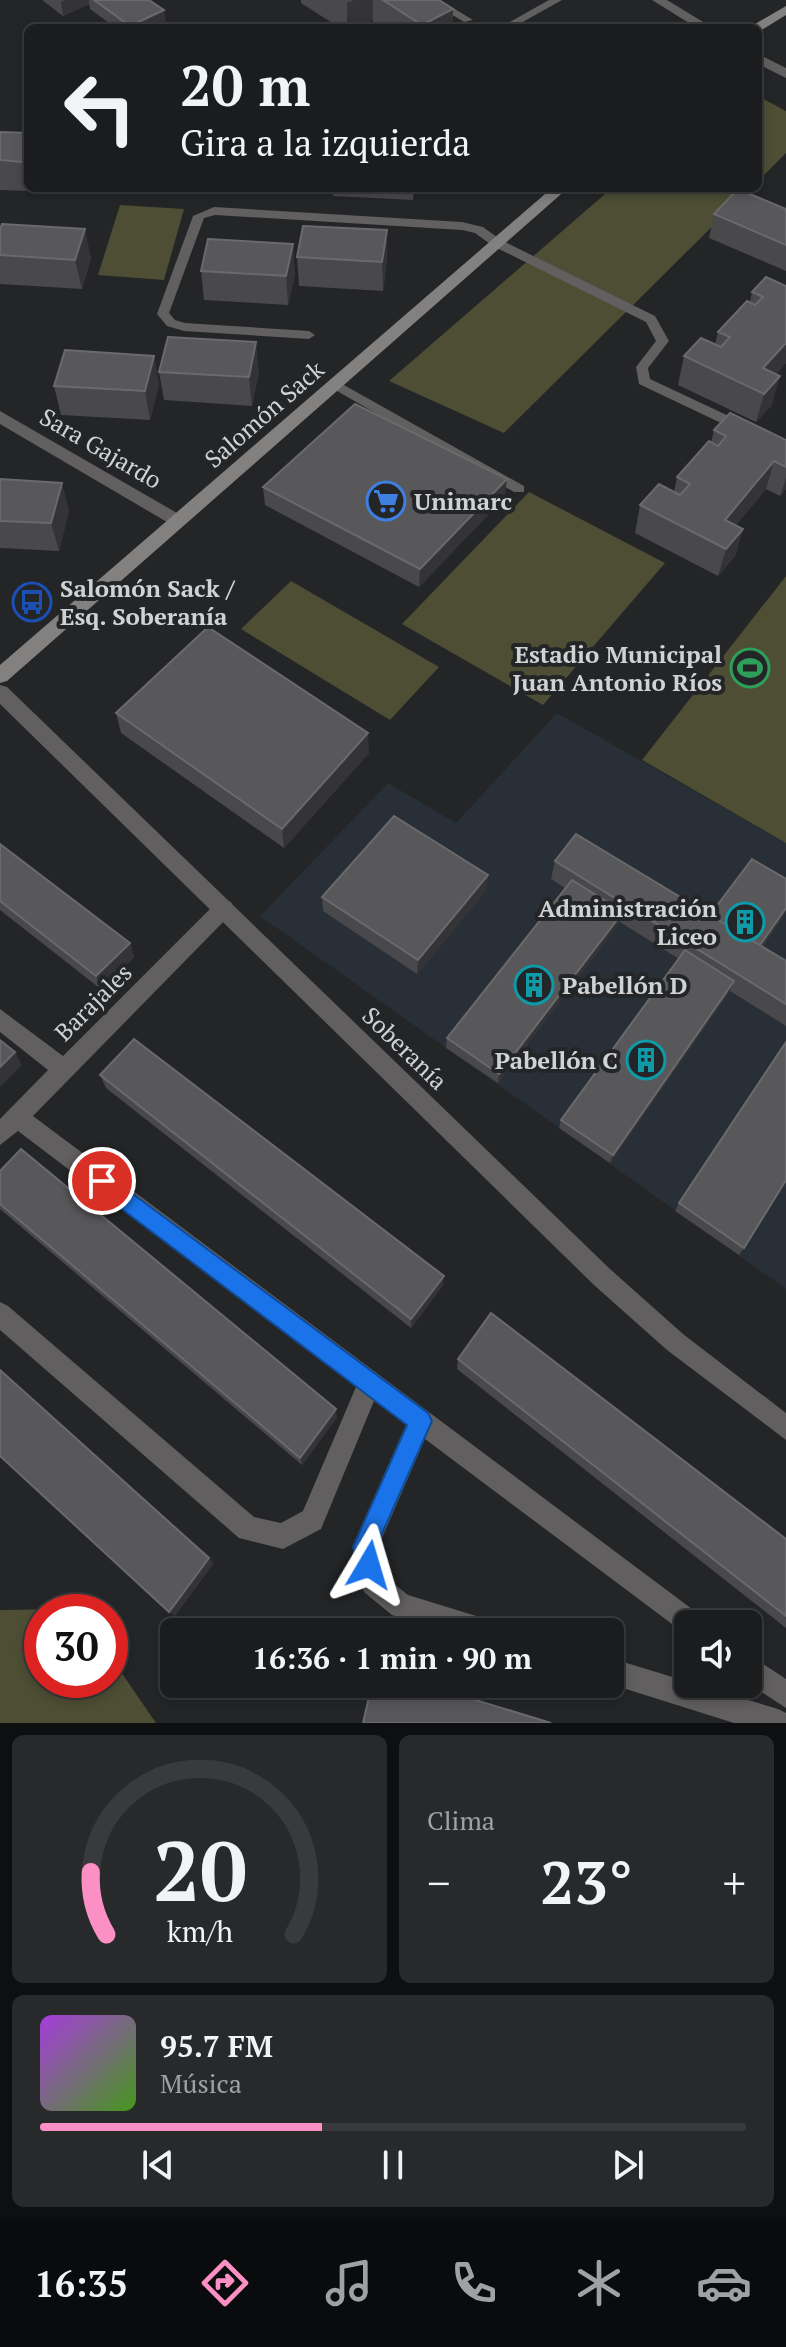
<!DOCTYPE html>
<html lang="es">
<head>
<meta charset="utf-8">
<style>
	body { margin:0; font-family:"PT Serif",serif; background:#27292a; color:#f1f3f6; height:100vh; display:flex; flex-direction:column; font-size:30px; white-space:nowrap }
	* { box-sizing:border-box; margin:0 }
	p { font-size:26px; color:#9fa1a4 }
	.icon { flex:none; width:44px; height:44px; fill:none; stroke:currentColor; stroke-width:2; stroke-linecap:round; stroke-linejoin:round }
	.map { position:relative; height:1723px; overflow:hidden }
	.side { display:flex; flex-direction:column; gap:12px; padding:12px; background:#0e0f10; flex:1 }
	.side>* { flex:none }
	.hud { position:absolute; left:24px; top:24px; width:738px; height:168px; border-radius:12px; box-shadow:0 4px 12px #0003,0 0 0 2px #383a3b; background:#1a1c1d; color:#f1f3f6; overflow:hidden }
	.buttons { position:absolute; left:674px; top:1610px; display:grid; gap:16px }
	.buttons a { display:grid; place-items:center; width:88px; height:88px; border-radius:12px; background:#1a1c1d; box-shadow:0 4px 12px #0003,0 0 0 2px #383a3b; font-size:40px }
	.speed { position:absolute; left:24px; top:1594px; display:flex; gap:16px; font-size:40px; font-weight:700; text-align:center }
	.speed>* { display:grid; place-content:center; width:104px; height:104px; border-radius:50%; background:#1a1c1d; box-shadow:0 4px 12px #0003,0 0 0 2px #383a3b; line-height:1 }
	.speed .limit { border:12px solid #d22; background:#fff; color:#111 }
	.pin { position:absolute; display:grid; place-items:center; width:68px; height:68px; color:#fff; margin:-34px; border:4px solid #fff; border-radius:50%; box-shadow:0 2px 8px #0007 }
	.me { position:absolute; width:88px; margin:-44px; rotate:7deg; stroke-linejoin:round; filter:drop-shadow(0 0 6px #0008) }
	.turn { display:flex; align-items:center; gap:28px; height:168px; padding:0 24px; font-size:36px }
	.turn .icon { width:104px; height:104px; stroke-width:2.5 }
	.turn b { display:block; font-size:56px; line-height:68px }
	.big { font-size:60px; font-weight:800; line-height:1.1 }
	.side .widget { flex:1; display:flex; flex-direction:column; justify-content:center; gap:12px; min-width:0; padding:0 28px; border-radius:12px; background:#27292a }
	.side .dial { align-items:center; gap:0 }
	.dial svg { height:208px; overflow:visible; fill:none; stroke:#383a3b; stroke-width:7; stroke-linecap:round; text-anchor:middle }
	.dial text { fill:#f1f3f6; stroke:none }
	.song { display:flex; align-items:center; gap:24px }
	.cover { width:96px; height:96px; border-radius:12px; background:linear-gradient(135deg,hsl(280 70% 55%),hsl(100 70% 35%)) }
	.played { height:8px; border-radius:4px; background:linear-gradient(90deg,#fc8fc3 40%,#383a3b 40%) }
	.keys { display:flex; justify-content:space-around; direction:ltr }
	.heat { display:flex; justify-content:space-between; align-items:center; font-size:44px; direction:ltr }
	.side .tiles { flex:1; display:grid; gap:12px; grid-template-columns:1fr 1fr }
	.widget:last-child { grid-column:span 2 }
	.trip { position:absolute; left:160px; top:1618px; width:464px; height:80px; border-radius:12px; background:#1a1c1d; box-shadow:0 4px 12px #0003,0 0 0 2px #383a3b; font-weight:800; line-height:80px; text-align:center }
	.tabs { display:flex; height:128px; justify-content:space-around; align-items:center; background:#0a0b0c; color:#9fa1a4 }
	.tabs .icon { width:56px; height:56px }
	.tabs .current { color:#fc8fc3 }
	.tabs b { font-size:36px; color:#f1f3f6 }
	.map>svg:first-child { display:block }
</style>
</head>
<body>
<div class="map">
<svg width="786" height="1723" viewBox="0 0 786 1723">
	<rect width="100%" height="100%" fill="#232527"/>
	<path fill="#292f36" d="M557 713 786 843V1289L260 916 388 783 456 823Z"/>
	<g fill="#4d4e34">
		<path d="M758 96 786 111V153L758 181Z"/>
		<path d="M612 188H751L504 433 389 381Z"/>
		<path d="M120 205 184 209 164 280 98 275Z"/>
		<path d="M529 492 665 563 543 705 402 624Z"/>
		<path d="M786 576V843L642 760Z"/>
		<path d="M291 581 439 667 390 720 241 629Z"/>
		<path d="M78 1609 80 1612H42V1680H110V1656L156 1723H0V1610Z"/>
	</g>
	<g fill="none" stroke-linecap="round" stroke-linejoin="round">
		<g fill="#615f5f" fill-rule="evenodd">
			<path d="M428 0H440L473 20 464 22Z"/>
			<path d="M549 0H562L512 28H499Z"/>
			<path d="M214 207 462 222 483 227 501 240 655 316 669 341 648 368 650 379 750 426 752 429 750 432H740L639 384 636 367 656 341 646 322 493 246 475 233 462 230 215 215 204 218 169 313 175 320 185 323 309 331 315 335 309 339 184 331 167 326 157 314 193 216Z"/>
			<path d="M335 380 524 486V492H514L330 387 329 384Z"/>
		</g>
		<g fill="#615f5f" fill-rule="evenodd">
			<path d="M0 411 184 517 187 521 184 525H172L0 424Z"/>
			<path d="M224 899 231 902 234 908 231 914 33 1116 700 1615 704 1624H688V1636L425 1439 378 1547 384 1576 408 1595 486 1619 495 1623 499 1632H443L392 1615 364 1592 352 1547 406 1425 374 1401 321 1529 283 1549 239 1538 0 1330V1302L8 1306 254 1517 281 1523 303 1511 356 1387 18 1131 0 1145V1119L48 1070 0 1032V1009L63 1056 217 902Z"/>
			<path d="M748 1654 786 1679V1708L748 1683Z"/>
			<path d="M610 1658 778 1709 786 1713V1723H734L610 1684Z"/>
		</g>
		<g fill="#615f5f" fill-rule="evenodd">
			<path d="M652 0H667L713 28H697Z"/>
			<path d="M758 54 786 68V78L758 64Z"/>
			<path d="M0 685 7 687 610 1269 683 1334 786 1413V1440L667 1350 594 1285 0 704Z"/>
		</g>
		<g fill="#838080" fill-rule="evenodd">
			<path d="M786 6V15L760 31 748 28Z"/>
			<path d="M552 188H568L7 681 0 683V665Z"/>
		</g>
	</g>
	<g fill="#49484a">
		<path d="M42 0H149L166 24 157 28H116L90 9 89 4 63 16Z"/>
		<path d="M301 0H439L453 9 452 28H380L373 23V20L358 28H340L301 3Z"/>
		<path d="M0 132 28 133V188H31L30 191 0 190Z"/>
		<path d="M333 188H414L413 200 333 196Z"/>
		<path d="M786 209V271L709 238 714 214Z"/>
		<path d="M0 229 91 258 82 289 0 284Z"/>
		<path d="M387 230V260L383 291 299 286 297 257Z"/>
		<path d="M201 271 295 274 288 305 204 300Z"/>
		<path d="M786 286V363L776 374 772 405 756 422 678 385 684 356 715 345 718 332 750 302 752 292Z"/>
		<path d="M154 356 159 385 150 420 61 415 54 386Z"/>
		<path d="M259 371 252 406 164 400 159 372Z"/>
		<path d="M714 430 786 440V489L780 496 766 489 736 525 743 529 735 556 718 576 635 533 640 505 674 492 677 477 711 443Z"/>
		<path d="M0 479 69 510 59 551 0 548Z"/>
		<path d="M263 487 505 497 419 587 265 505Z"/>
		<path d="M116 713 369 753 284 848 121 733Z"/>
		<path d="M0 844 130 943 134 957 102 990 0 910Z"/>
		<path d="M555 861 710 915 786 879V912L762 947 786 961V1026L730 991 610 1163 559 1128 561 1120 679 959 620 922 498 1083 446 1048 447 1038 565 888 551 879Z"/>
		<path d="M488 875 486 890 417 974 323 911 322 897Z"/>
		<path d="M100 1075 443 1285 411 1328 106 1088Z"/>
		<path d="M0 1171 337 1417 302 1465 0 1209Z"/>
		<path d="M679 1203 744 1248 739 1255 675 1211Z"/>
		<path d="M458 1359 786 1539V1628L457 1369Z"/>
	</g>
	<g fill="#343436">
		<path d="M65 0H89V4L63 16 61 2Z"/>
		<path d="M354 0H373V20L358 28H347V3Z"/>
		<path d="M453 9 452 28H422V25Z"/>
		<path d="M164 10 166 24 157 28H131L130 26Z"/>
		<path d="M28 147V185L23 162Z"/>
		<path d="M85 229 91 258 82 289 75 260Z"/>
		<path d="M387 230V260L383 291 382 262Z"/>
		<path d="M293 244 295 274 288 305 286 276Z"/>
		<path d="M256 342 259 371 252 406 249 377Z"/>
		<path d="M786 343V363L760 392 763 368Z"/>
		<path d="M154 356 159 385 150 420 145 391Z"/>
		<path d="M780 376 772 405 756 422 764 394Z"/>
		<path d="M774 461 766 489 718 547 725 520Z"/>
		<path d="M786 478V489L780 496Z"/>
		<path d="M507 479 505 497 419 587 420 569Z"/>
		<path d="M62 483 69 510 59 551 51 523Z"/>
		<path d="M743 529 735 556 718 576 726 549Z"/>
		<path d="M368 733 369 753 284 848 282 829Z"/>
		<path d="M488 875 486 890 417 974 418 960Z"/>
		<path d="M786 908V912L751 962 757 948Z"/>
		<path d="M623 912 620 922 498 1083 499 1074Z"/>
		<path d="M130 943 134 957 102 990 96 976Z"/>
		<path d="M734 981 730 991 610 1163 613 1155Z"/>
		<path d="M15 1052 22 1065 0 1087V1067Z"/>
		<path d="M444 1276 443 1285 411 1328V1319Z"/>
		<path d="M336 1409 337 1417 302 1465 300 1458Z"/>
		<path d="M209 1558 214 1563 175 1616 169 1612Z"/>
	</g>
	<g fill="#585759" stroke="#6a6a6c" stroke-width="2">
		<path d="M94 0H149L164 10 130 26Z"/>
		<path d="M383 0H439L453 9 422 25Z"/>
		<path d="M0 132 28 133V147L23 162 0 160Z"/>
		<path d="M738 189 786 209V245L714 214Z"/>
		<path d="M2 224 85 229 75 260 0 255V229Z"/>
		<path d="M303 226 387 230 382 262 297 257Z"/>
		<path d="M208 239 293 244 286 276 201 271Z"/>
		<path d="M766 277 786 286V343L763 368 780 376 764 394 684 356 701 338 721 347 730 337 718 332 747 301 755 305 763 297 752 292Z"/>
		<path d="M168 337 256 342 249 377 159 372Z"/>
		<path d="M65 350 154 356 145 391 54 386Z"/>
		<path d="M355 404 507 479 420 569 263 487Z"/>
		<path d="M730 413 786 440V467L774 461 725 520 743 529 726 549 640 505 659 484 680 495 690 484 677 477 709 441 718 446 726 436 714 430Z"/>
		<path d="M0 479 62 483 51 523 0 521Z"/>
		<path d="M208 627 368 733 282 829 116 713Z"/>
		<path d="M394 816 488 875 418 960 322 897Z"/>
		<path d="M576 834 786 961V1004L555 861Z"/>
		<path d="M0 844 130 943 96 976 0 901Z"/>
		<path d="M752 859 786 879V908L760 945 710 915Z"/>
		<path d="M572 880 623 912 499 1074 447 1038Z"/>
		<path d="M685 950 734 981 613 1155 561 1120Z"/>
		<path d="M134 1039 444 1276 411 1319 100 1075Z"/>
		<path d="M0 1040 15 1052 0 1067Z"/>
		<path d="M786 1042V1180L744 1248 679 1203Z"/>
		<path d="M21 1149 336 1409 300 1458 0 1204V1171Z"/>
		<path d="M491 1313 786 1539V1616L458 1359Z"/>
		<path d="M0 1370 209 1558 169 1612 0 1456Z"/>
		<path d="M372 1684H423L551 1723H363Z"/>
	</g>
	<path fill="#1a73e8" stroke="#114b97" stroke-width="2" d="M102 1171 428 1413 432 1421 376 1547 380 1565 377 1573 369 1577 360 1573 353 1547 407 1425 94 1188 91 1181 94 1174Z"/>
	<defs>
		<symbol id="supermarket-ring" viewBox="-11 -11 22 22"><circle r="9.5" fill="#232527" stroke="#3f7fe0" stroke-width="1.5"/><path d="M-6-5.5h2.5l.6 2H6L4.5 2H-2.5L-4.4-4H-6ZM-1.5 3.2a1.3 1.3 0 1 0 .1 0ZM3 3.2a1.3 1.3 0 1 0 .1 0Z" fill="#3f7fe0"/></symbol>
		<symbol id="bus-ring" viewBox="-11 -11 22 22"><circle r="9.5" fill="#232527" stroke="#1a4fb4" stroke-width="1.5"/><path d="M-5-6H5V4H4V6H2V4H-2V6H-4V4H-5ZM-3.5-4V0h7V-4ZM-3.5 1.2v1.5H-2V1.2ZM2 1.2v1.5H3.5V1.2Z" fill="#1a4fb4"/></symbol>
		<symbol id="stadium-ring" viewBox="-11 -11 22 22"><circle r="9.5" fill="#232527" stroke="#2e9e5b" stroke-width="1.5"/><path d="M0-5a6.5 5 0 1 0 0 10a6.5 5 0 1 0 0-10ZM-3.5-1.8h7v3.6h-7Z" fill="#2e9e5b"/></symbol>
		<symbol id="building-ring" viewBox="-11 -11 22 22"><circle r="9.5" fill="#232527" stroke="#0f9aa8" stroke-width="1.5"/><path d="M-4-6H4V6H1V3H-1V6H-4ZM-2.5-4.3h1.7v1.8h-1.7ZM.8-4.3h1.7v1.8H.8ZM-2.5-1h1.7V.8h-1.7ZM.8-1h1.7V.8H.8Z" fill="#0f9aa8"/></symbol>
	</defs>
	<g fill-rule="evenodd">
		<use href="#supermarket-ring" x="364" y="479" width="44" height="44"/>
		<use href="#bus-ring" x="10" y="580" width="44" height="44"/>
		<use href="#stadium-ring" x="728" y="646" width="44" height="44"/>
		<use href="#building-ring" x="723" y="900" width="44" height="44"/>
		<use href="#building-ring" x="512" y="963" width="44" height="44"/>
		<use href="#building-ring" x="624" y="1038" width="44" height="44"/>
	</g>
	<g text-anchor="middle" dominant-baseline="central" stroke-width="8" stroke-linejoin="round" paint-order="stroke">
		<g font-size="24" fill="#d0d2d3" stroke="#232527">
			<text transform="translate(264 414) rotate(-41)">Salomón Sack</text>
			<text transform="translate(101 448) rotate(30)">Sara Gajardo</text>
			<text transform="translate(93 1002) rotate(-45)">Barajales</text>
			<text transform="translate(405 1048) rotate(44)">Soberanía</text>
		</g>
		<g font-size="24" font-weight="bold" fill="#d0d2d3" stroke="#232527" text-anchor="start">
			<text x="414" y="501">Unimarc</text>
			<text x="60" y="588">Salomón Sack /<tspan x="60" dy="28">Esq. Soberanía</tspan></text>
			<text x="722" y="654" text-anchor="end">Estadio Municipal<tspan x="722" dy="28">Juan Antonio Ríos</tspan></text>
			<text x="717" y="908" text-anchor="end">Administración<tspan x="717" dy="28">Liceo</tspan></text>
			<text x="562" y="985">Pabellón D</text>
			<text x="618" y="1060" text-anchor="end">Pabellón C</text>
		</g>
	</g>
</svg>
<div class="buttons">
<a><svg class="icon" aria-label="sound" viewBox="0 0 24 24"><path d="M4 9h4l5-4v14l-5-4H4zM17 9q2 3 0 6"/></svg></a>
</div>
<div class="speed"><div class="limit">30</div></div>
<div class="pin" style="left:102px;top:1181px;background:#d93025"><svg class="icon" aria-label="arrive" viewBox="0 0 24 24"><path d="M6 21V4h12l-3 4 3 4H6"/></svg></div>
<svg class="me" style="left:369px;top:1565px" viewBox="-20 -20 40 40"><path d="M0-17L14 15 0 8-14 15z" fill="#1a73e8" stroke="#fff" stroke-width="4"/></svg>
<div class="trip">16:36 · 1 min · 90 m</div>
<div class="hud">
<div class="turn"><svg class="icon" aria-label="left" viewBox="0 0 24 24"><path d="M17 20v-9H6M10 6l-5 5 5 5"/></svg><div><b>20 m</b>Gira a la izquierda</div></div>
</div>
</div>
<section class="side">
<div class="tiles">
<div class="widget dial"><svg viewBox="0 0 100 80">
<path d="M14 69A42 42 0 1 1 86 69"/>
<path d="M14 69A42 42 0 0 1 8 45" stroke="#fc8fc3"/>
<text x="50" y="56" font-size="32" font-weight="700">20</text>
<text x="50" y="72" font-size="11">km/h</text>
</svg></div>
<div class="widget"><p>Clima</p>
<div class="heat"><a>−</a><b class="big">23°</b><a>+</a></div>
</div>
<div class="widget">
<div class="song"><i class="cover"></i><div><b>95.7 FM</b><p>Música</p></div></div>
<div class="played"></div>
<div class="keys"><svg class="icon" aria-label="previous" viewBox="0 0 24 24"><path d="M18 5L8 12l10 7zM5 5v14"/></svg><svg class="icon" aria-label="pause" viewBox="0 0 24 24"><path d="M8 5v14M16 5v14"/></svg><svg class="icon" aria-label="next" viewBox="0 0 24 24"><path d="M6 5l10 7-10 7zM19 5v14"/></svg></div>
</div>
</div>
</section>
<nav class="tabs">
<b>16:35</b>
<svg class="icon current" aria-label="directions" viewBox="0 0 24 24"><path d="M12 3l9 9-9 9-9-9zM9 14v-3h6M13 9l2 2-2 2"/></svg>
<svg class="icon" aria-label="music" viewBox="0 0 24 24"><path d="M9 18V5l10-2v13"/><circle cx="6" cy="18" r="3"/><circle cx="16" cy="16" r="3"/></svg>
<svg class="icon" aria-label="phone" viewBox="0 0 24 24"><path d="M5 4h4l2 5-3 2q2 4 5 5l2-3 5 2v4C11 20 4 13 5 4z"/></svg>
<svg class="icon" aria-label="climate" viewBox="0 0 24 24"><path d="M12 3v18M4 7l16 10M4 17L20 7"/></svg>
<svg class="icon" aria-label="car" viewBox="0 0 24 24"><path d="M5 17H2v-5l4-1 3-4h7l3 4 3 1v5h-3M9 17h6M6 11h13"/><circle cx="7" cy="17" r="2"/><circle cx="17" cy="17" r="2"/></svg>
</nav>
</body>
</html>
